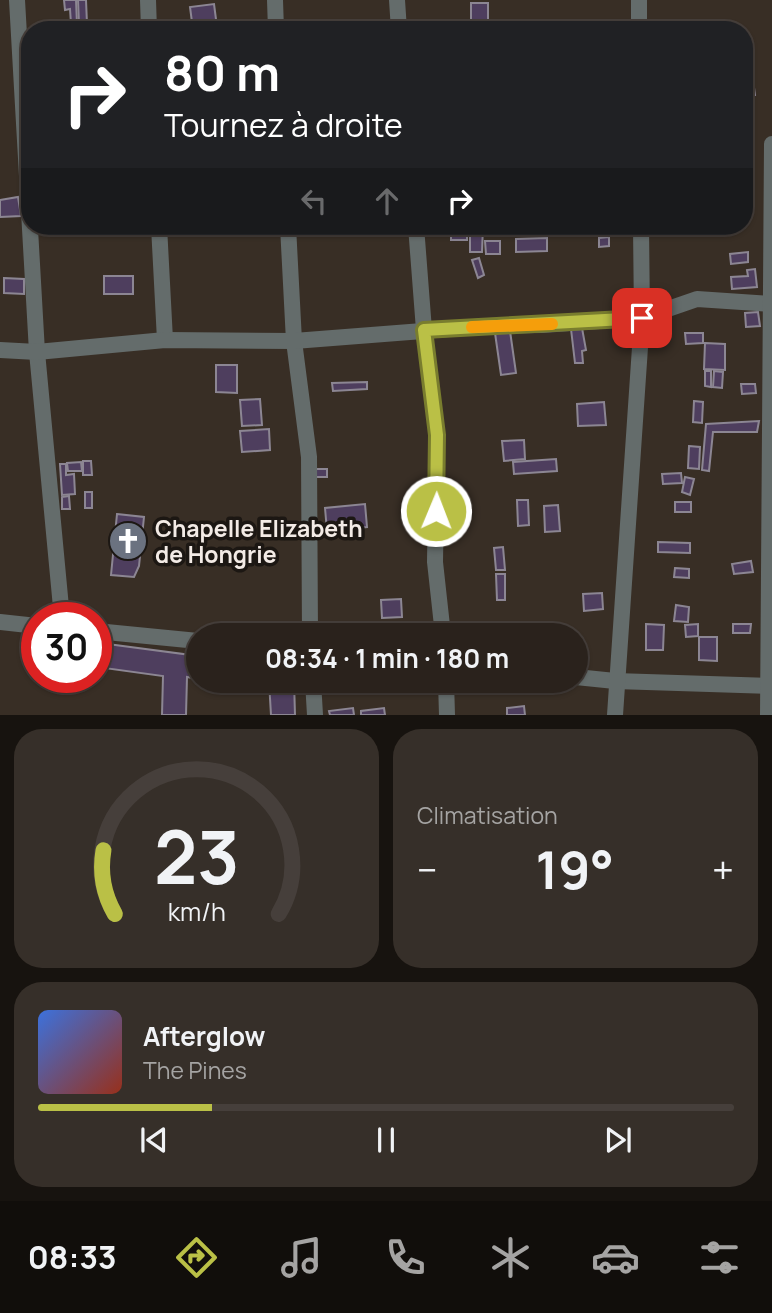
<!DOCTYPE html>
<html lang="fr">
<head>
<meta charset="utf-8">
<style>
	body { margin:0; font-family:Manrope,sans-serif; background:#362f29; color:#f1f3f6; height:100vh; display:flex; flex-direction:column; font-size:26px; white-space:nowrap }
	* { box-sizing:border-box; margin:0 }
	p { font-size:23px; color:#a5a4a3 }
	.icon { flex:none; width:38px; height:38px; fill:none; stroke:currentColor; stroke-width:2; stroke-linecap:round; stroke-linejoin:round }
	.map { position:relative; height:715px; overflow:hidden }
	.drawer { display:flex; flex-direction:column; gap:14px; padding:14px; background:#17130f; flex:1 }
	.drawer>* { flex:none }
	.top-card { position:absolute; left:21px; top:21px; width:732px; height:214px; border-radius:28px; box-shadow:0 2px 5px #0004,0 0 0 2px #463f3b; background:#202124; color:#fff; overflow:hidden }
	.speed { position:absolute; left:21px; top:602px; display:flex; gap:14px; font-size:35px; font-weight:700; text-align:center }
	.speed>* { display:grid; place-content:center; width:91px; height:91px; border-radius:50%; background:#2a221c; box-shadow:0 2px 5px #0004,0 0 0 2px #463f3b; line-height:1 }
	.speed .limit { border:10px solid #d22; background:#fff; color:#111 }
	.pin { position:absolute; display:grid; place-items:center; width:60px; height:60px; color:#fff; margin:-30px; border-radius:14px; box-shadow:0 4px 10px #0006 }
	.me { position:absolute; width:77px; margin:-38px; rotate:1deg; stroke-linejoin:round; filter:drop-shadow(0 0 5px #0008) }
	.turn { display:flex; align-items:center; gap:24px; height:147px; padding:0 28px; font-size:32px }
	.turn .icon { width:91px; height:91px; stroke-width:2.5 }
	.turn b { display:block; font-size:49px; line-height:60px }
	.lanes { display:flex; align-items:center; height:66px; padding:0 28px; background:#0003; justify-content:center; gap:35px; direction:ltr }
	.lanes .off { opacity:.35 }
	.big { font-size:52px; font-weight:700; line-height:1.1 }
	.drawer .card { flex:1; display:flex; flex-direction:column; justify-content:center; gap:10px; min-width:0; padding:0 24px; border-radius:28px; background:#362f29 }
	.drawer .dial { align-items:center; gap:0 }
	.dial svg { height:182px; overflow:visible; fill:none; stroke:#463f3b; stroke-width:7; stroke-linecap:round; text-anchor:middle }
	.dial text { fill:#f1f3f6; stroke:none }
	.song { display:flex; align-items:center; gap:21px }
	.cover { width:84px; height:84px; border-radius:10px; background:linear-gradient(135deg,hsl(220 70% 55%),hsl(10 70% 35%)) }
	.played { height:7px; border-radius:4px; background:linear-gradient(90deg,#bac046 25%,#463f3b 25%) }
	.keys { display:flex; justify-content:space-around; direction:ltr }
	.heat { display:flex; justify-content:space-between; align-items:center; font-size:38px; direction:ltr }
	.drawer .tiles { flex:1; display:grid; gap:14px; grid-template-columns:1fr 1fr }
	.card:last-child { grid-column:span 2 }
	.trip { position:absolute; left:186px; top:623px; width:402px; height:70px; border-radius:35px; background:#2a221c; box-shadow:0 2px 5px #0004,0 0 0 2px #463f3b; font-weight:700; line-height:70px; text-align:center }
	.menu { display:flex; height:112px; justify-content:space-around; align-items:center; background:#110e0b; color:#a5a4a3 }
	.menu .icon { width:49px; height:49px }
	.menu .current { color:#bac046 }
	.menu b { font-size:32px; color:#f1f3f6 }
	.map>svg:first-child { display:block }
</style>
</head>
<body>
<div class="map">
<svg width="772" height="715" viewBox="0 0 772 715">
	<rect width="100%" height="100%" fill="#382e25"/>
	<g fill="#4e3e5e" stroke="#8c8693" stroke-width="2">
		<path d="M64 0H76L77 24H71L70 9 65 10Z"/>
		<path d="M78 0H86L87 24H79Z"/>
		<rect x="471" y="3" width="17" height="17"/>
		<path d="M214 4 217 27 193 30 190 7Z"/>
		<path d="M753 80 755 95 744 99V85Z"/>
		<path d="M18 197 21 216 0 217V200Z"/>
		<rect x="451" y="226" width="16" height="14"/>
		<path d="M470 226H483L482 252H470Z"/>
		<path d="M537 226H552V232L537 231Z"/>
		<path d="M609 237V246L599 247V238Z"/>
		<path d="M547 238V251L516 252V239Z"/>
		<path d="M485 241H500V254H486Z"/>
		<path d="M748 252V262L731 264 730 254Z"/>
		<path d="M479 258 484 275 478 278 472 260Z"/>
		<path d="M755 269 757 287 732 289 731 277 748 276 747 270Z"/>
		<rect x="104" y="276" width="29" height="18"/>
		<path d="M4 278 24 279V294L4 293Z"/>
		<path d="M758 312 760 326 746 327 745 313Z"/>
		<path d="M582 328 586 350 582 351 583 363H575L571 329Z"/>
		<path d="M510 331 516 373 501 375 495 333Z"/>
		<path d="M685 333H703V343L686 344Z"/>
		<path d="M705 343 725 344V370L704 369Z"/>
		<path d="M216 365H237V393L216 392Z"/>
		<path d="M705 371H711V387L705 386Z"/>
		<path d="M714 371 723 372 722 388 713 387Z"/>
		<path d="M367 382V389L333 391 332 383Z"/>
		<path d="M741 384H755L756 393 742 394Z"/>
		<path d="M260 399 262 425 242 426 240 400Z"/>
		<path d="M694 401 703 402 702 423 693 422Z"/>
		<path d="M604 402 606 425 578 426 577 404Z"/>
		<path d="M759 421 757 432H713L709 471 702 470 706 424Z"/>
		<path d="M269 429 270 450 242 452 240 431Z"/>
		<path d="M524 440 525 459 504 461 502 441Z"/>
		<path d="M689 446 700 447 699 469 688 468Z"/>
		<path d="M556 459 557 471 514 474 513 462Z"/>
		<path d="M83 461H91L92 475H83Z"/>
		<path d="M81 462 82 471H68L67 463Z"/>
		<path d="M60 464H66V475L74 474 75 494 62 495Z"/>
		<rect x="316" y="469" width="11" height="8"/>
		<path d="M681 473 682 483 663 484 662 474Z"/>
		<path d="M685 477 694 479 690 495 682 492Z"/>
		<rect x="85" y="492" width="7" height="16"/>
		<path d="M69 496 70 509H62V497Z"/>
		<path d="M517 500H528L529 525 518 526Z"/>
		<rect x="675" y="502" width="16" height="10"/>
		<path d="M365 504 367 527 327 531 325 508Z"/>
		<path d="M558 505 560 531 545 532 544 506Z"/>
		<path d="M117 514 144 517 139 566 134 577 111 575Z"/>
		<path d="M658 542 690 543V553L658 552Z"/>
		<path d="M503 547 505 570H496L494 548Z"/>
		<path d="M751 561 753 572 734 574 732 564Z"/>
		<path d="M675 568 689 569V578L674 577Z"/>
		<path d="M496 574H505V600H497Z"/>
		<path d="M602 593 603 609 584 611 583 594Z"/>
		<path d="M401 599 402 617 382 618 381 600Z"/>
		<path d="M676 605 689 607 688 622 674 621Z"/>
		<path d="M646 624 664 625 663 650H646Z"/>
		<path d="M698 624V636L686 637 685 625Z"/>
		<path d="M733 624H751L750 633H733Z"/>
		<path d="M383 628 402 630 401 635H382Z"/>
		<path d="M699 637H717V661L699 660Z"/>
		<path d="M100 643 198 656V679L187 677 186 715H162L163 676 97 667Z"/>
		<path d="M269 681H294L295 715H271Z"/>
		<path d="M524 706 525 715H507V708Z"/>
		<path d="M353 708 354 715H330L329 711Z"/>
		<path d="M384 708 385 715H361V711Z"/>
	</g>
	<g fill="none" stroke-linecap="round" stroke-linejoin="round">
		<g stroke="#646c6b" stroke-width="16">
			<path d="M17 0 37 352 62 618"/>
			<path d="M148 0 149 30"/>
			<path d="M275 0 276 30"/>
			<path d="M397 0 399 30"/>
			<path d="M639 0V30"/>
			<path d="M159 226 165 340"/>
			<path d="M288 226 294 341 309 457 310 635"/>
			<path d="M416 226 424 330 437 435 435 562 443 635"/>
			<path d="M0 350 37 352 165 340 294 341 487 326 542 325 642 318 697 299 772 304"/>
			<path d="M0 622 37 626"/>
			<path d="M96 631 198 641"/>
			<path d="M576 677 615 681 772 686"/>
			<path d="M313 681 315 715"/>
			<path d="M446 681 447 715"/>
			<path d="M615 715 642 318 641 226"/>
			<path d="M768 715 772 144"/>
		</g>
	</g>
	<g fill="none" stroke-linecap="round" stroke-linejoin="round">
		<defs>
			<path id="route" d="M436 511 437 435 424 330 642 318"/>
		</defs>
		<use href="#route" stroke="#797d2e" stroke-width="18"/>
		<use href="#route" stroke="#bac046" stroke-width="12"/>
		<path stroke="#f59e0b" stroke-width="12" d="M472 327 552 324"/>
	</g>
	<defs>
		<symbol id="church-disc" viewBox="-11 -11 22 22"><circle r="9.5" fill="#6b7280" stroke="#1c1713"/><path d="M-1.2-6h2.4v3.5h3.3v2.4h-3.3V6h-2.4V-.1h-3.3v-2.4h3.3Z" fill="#fff"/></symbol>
	</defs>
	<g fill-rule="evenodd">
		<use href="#church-disc" x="106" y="519" width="44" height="44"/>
	</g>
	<g text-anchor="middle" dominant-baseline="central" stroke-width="7" stroke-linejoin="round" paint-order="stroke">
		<g font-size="23" font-weight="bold" fill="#f3ebe6" stroke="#1c1713" text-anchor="start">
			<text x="155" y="528">Chapelle Elizabeth<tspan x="155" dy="26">de Hongrie</tspan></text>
		</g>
	</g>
</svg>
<div class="speed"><div class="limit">30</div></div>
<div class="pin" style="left:642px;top:318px;background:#d93025"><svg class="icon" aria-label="arrive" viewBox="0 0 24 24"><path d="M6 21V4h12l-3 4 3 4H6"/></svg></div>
<svg class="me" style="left:436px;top:511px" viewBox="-20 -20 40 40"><circle r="17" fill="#bac046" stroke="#fff" stroke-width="3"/><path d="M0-11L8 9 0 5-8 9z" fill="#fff"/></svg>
<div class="trip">08:34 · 1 min · 180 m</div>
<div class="top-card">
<div class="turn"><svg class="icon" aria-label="right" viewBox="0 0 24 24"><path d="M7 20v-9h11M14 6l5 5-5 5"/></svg><div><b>80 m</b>Tournez à droite</div></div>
<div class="lanes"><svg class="icon off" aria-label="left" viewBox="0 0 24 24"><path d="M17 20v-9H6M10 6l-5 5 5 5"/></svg><svg class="icon off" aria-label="ahead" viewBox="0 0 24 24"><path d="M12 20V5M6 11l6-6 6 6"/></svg><svg class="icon" aria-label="right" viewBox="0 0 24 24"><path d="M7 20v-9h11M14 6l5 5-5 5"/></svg></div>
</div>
</div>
<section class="drawer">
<div class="tiles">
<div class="card dial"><svg viewBox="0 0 100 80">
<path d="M14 69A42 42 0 1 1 86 69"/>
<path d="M14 69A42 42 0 0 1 9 41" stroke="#bac046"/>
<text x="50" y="56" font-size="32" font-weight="700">23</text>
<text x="50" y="72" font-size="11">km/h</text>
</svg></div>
<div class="card"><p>Climatisation</p>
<div class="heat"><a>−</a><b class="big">19°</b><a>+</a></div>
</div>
<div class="card">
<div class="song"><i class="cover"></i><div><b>Afterglow</b><p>The Pines</p></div></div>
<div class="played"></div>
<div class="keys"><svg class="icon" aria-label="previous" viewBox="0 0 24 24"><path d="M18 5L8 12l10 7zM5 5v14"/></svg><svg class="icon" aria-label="pause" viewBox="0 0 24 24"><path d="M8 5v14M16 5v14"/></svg><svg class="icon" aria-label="next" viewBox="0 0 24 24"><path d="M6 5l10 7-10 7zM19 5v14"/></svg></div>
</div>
</div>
</section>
<nav class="menu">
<b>08:33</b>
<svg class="icon current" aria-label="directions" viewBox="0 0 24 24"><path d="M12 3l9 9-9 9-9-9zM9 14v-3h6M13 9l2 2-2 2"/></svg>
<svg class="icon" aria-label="music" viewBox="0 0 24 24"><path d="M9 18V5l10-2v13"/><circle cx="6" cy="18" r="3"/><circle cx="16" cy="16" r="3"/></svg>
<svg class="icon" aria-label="phone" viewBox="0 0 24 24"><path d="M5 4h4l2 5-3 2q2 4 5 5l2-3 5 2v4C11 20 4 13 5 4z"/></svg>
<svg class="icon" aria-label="climate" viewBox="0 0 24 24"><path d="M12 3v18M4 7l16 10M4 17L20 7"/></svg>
<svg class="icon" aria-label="car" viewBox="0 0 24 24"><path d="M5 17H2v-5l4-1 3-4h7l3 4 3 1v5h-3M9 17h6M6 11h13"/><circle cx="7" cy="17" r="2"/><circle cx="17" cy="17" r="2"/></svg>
<svg class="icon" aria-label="filters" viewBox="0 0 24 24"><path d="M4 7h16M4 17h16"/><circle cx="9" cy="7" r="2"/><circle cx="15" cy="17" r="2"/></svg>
</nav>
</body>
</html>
